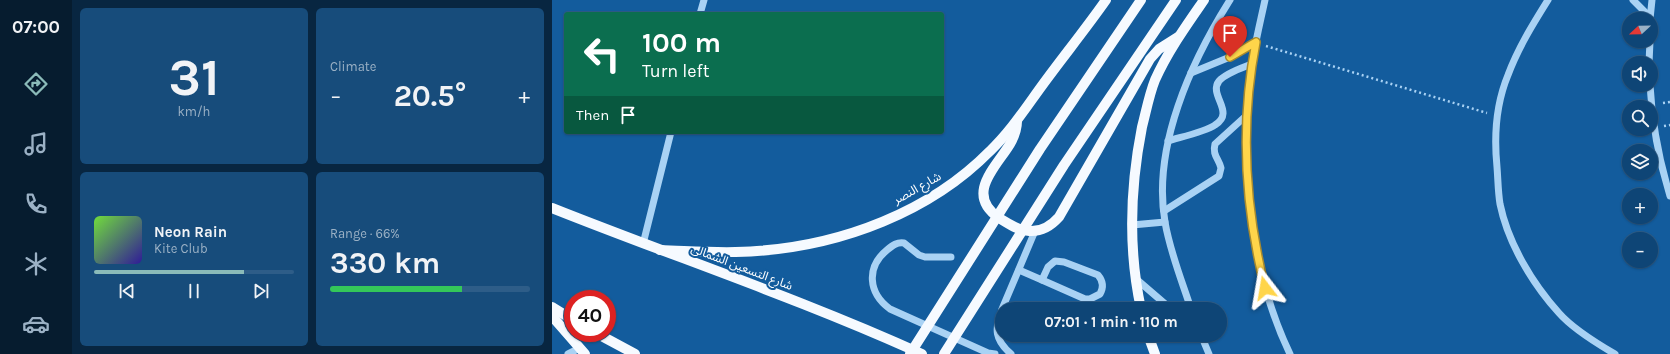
<!DOCTYPE html>
<html lang="en">
<head>
<meta charset="utf-8">
<style>
	body { margin:0; font-family:Karla,"Noto Sans Arabic",sans-serif; background:#174c7b; color:#f1f3f6; height:100vh; display:flex; flex-direction:column; font-size:15px; white-space:nowrap }
	* { box-sizing:border-box; margin:0 }
	p { font-size:13px; color:#9bb1c5 }
	.icon { flex:none; width:22px; height:22px; fill:none; stroke:currentColor; stroke-width:2; stroke-linecap:round; stroke-linejoin:round }
	.map { position:relative; flex:1; overflow:hidden }
	.panel { display:flex; flex-direction:column; gap:8px; padding:8px; background:#082641; width:480px }
	.panel>* { flex:none }
	.top-card { position:absolute; left:12px; top:12px; width:380px; height:122px; border-radius:4px; box-shadow:0 1px 3px #0004,0 0 0 1px #2e5d88; background:#0b6e4f; color:#fff; overflow:hidden }
	.needle { width:26px; rotate:248deg }
	.controls { position:absolute; left:1070px; top:12px; display:grid; gap:8px }
	.controls a { display:grid; place-items:center; width:36px; height:36px; border-radius:50%; background:#0e4576; box-shadow:0 1px 3px #0004,0 0 0 1px #2e5d88; font-size:20px }
	.speed { position:absolute; left:12px; top:290px; display:flex; gap:8px; font-size:20px; font-weight:700; text-align:center }
	.speed>* { display:grid; place-content:center; width:52px; height:52px; border-radius:50%; background:#0e4576; box-shadow:0 1px 3px #0004,0 0 0 1px #2e5d88; line-height:1 }
	.speed .limit { border:6px solid #d22; background:#fff; color:#111 }
	.pin { position:absolute; display:grid; place-items:center; width:34px; height:34px; color:#fff; margin:-41px -17px; border-radius:50% 50% 50% 0; rotate:-45deg; box-shadow:0 0 4px #0007 }
	.pin .icon { rotate:45deg }
	.me { position:absolute; width:44px; margin:-22px; rotate:346deg; stroke-linejoin:round; filter:drop-shadow(0 0 3px #0008) }
	.turn { display:flex; align-items:center; gap:14px; height:84px; padding:0 12px; font-size:18px }
	.turn .icon { width:52px; height:52px; stroke-width:2.5 }
	.turn b { display:block; font-size:28px; line-height:34px }
	.then { display:flex; align-items:center; height:38px; padding:0 12px; background:#0003; gap:8px; font-size:15px }
	.big { font-size:30px; font-weight:700; line-height:1.1 }
	.panel .card { flex:1; display:flex; flex-direction:column; justify-content:center; gap:6px; min-width:0; padding:0 14px; border-radius:6px; background:#174c7b }
	.panel .dial { align-items:center; gap:0 }
	.dial b { font-size:52px; line-height:1 }
	.song { display:flex; align-items:center; gap:12px }
	.cover { width:48px; height:48px; border-radius:6px; background:linear-gradient(135deg,hsl(100 70% 55%),hsl(250 70% 35%)) }
	.played { height:4px; border-radius:2px; background:linear-gradient(90deg,#8bbbb9 75%,#2e5d88 75%) }
	.keys { display:flex; justify-content:space-around; direction:ltr }
	.heat { display:flex; justify-content:space-between; align-items:center; font-size:22px; direction:ltr }
	.charge { height:6px; border-radius:3px; background:linear-gradient(90deg,#34c759 66%,#2e5d88 0) }
	.panel .tiles { flex:1; display:grid; gap:8px; grid-template-columns:repeat(2,1fr) }
	.trip { position:absolute; left:443px; top:302px; width:232px; height:40px; border-radius:20px; background:#0e4576; box-shadow:0 1px 3px #0004,0 0 0 1px #2e5d88; font-weight:700; line-height:40px; text-align:center }
	main { display:flex; flex:1; min-height:0 }
	.tab-bar { display:flex; flex-direction:column; width:72px; justify-content:space-around; align-items:center; background:#061c2f; color:#9bb1c5 }
	.tab-bar .icon { width:28px; height:28px }
	.tab-bar .active { color:#8bbbb9 }
	.tab-bar b { font-size:18px; color:#f1f3f6 }
	.map>svg:first-child { display:block }
</style>
</head>
<body>
<main>
<nav class="tab-bar">
<b>07:00</b>
<svg class="icon active" aria-label="directions" viewBox="0 0 24 24"><path d="M12 3l9 9-9 9-9-9zM9 14v-3h6M13 9l2 2-2 2"/></svg>
<svg class="icon" aria-label="music" viewBox="0 0 24 24"><path d="M9 18V5l10-2v13"/><circle cx="6" cy="18" r="3"/><circle cx="16" cy="16" r="3"/></svg>
<svg class="icon" aria-label="phone" viewBox="0 0 24 24"><path d="M5 4h4l2 5-3 2q2 4 5 5l2-3 5 2v4C11 20 4 13 5 4z"/></svg>
<svg class="icon" aria-label="climate" viewBox="0 0 24 24"><path d="M12 3v18M4 7l16 10M4 17L20 7"/></svg>
<svg class="icon" aria-label="car" viewBox="0 0 24 24"><path d="M5 17H2v-5l4-1 3-4h7l3 4 3 1v5h-3M9 17h6M6 11h13"/><circle cx="7" cy="17" r="2"/><circle cx="17" cy="17" r="2"/></svg>
</nav>
<section class="panel">
<div class="tiles">
<div class="card dial"><b>31</b><p>km/h</p></div>
<div class="card"><p>Climate</p>
<div class="heat"><a>−</a><b class="big">20.5°</b><a>+</a></div>
</div>
<div class="card">
<div class="song"><i class="cover"></i><div><b>Neon Rain</b><p>Kite Club</p></div></div>
<div class="played"></div>
<div class="keys"><svg class="icon" aria-label="previous" viewBox="0 0 24 24"><path d="M18 5L8 12l10 7zM5 5v14"/></svg><svg class="icon" aria-label="pause" viewBox="0 0 24 24"><path d="M8 5v14M16 5v14"/></svg><svg class="icon" aria-label="next" viewBox="0 0 24 24"><path d="M6 5l10 7-10 7zM19 5v14"/></svg></div>
</div>
<div class="card"><p>Range · 66%</p><b class="big">330 km</b><div class="charge"></div></div>
</div>
</section>
<div class="map">
<svg width="1118" height="354" viewBox="0 0 1118 354">
	<rect width="100%" height="100%" fill="#135c9d"/>
	<g fill="none" stroke-linecap="round" stroke-linejoin="round">
		<g stroke="#a9d2f4" stroke-width="2.5" stroke-dasharray="2 3" stroke-linecap="butt">
			<path d="M714 46 935 113"/>
			<path d="M1111 103 1118 102"/>
			<path d="M1112 126 1118 125"/>
		</g>
		<g stroke="#a9d2f4" stroke-width="7">
			<path d="M713 0C707 28 700 55 697 84 694 108 695 132 695 156 697 225 708 292 738 354"/>
			<path d="M996 0C981 24 966 48 956 75 944 104 942 137 945 167 946 179 946 192 948 204 956 243 980 283 1007 313 1021 329 1044 343 1063 354"/>
			<path d="M1081 0 1098 17"/>
			<path d="M148 14 152 0"/>
			<path d="M1098 19 1100 0"/>
			<path d="M1097 63 1098 41"/>
			<path d="M639 73 678 57 704 42"/>
			<path d="M1098 85C1100 123 1107 160 1118 196"/>
			<path d="M616 141C629 137 653 132 663 125 684 112 656 95 667 81 674 73 690 68 700 64"/>
			<path d="M612 211 667 176 669 168C667 159 660 155 663 144L696 114"/>
			<path d="M580 225 613 222"/>
			<path d="M91 244 119 132"/>
			<path d="M399 257H373L367 255 352 243C345 242 341 245 335 250 314 267 316 293 338 309L436 353 443 354"/>
			<path d="M503 261 512 262 546 275C551 281 552 287 548 294L538 299H533L490 280 496 267Z"/>
			<path d="M467 270 490 280"/>
			<path d="M583 278 619 309"/>
			<path d="M450 309 483 231"/>
			<path d="M639 309C630 281 618 252 613 222 600 147 639 62 678 0"/>
			<path d="M450 310C442 329 443 340 459 354"/>
			<path d="M649 335 657 354"/>
			<path d="M16 354 28 348"/>
		</g>
		<g stroke="#f6faff" stroke-width="10">
			<path d="M465 121C465 129 462 137 458 144 445 166 412 194 447 218 455 223 467 231 477 231 489 232 499 226 507 217L598 59 607 49 626 37"/>
			<path d="M0 208C123 257 249 299 370 354"/>
			<path d="M108 250C140 251 173 254 205 251 290 245 378 212 438 151 458 132 473 109 489 87 510 58 533 30 554 0"/>
			<path d="M0 307 21 320"/>
			<path d="M589 309C576 249 578 188 590 127 594 112 597 95 603 80 616 51 634 26 652 0"/>
			<path d="M0 316 33 354"/>
			<path d="M44 333 83 354"/>
			<path d="M596 335 603 354"/>
		</g>
		<g stroke="#f6faff" stroke-width="10">
			<path d="M358 354 488 149 589 0"/>
			<path d="M392 354 512 165 624 0"/>
		</g>
	</g>
	<g fill="none" stroke-linecap="round" stroke-linejoin="round">
		<defs>
			<path id="route" d="M678 57 704 42C688 123 693 208 713 288"/>
		</defs>
		<use href="#route" stroke="#a68a30" stroke-width="10"/>
		<use href="#route" stroke="#ffd54a" stroke-width="7"/>
	</g>
	<g text-anchor="middle" dominant-baseline="central" stroke-width="4" stroke-linejoin="round" paint-order="stroke">
		<g font-size="12" fill="#fff" stroke="#135c9d">
			<text transform="translate(365 188) rotate(-29)">شارع النصر</text>
			<text transform="translate(190 267) rotate(21)">شارع التسعين الشمالى</text>
		</g>
	</g>
</svg>
<div class="controls">
<a><svg class="needle" viewBox="-14 -14 28 28"><path d="M0-13l5 13h-10z" fill="#e53935"/><path d="M0 13l5-13h-10z" fill="#9bb1c5"/></svg></a>
<a><svg class="icon" aria-label="sound" viewBox="0 0 24 24"><path d="M4 9h4l5-4v14l-5-4H4zM17 9q2 3 0 6"/></svg></a>
<a><svg class="icon" aria-label="search" viewBox="0 0 24 24"><circle cx="10" cy="10" r="6"/><path d="M15 15l6 6"/></svg></a>
<a><svg class="icon" aria-label="layers" viewBox="0 0 24 24"><path d="M12 4l9 5-9 5-9-5zM3 14l9 5 9-5"/></svg></a>
<a>+</a>
<a>−</a>
</div>
<div class="speed"><div class="limit">40</div></div>
<div class="pin" style="left:678px;top:57px;background:#d93025"><svg class="icon" aria-label="arrive" viewBox="0 0 24 24"><path d="M6 21V4h12l-3 4 3 4H6"/></svg></div>
<svg class="me" style="left:713px;top:288px" viewBox="-20 -20 40 40"><path d="M0-17L14 15 0 8-14 15z" fill="#ffd54a" stroke="#fff" stroke-width="4"/></svg>
<div class="trip">07:01 · 1 min · 110 m</div>
<div class="top-card">
<div class="turn"><svg class="icon" aria-label="left" viewBox="0 0 24 24"><path d="M17 20v-9H6M10 6l-5 5 5 5"/></svg><div><b>100 m</b>Turn left</div></div>
<div class="then">Then<svg class="icon" aria-label="arrive" viewBox="0 0 24 24"><path d="M6 21V4h12l-3 4 3 4H6"/></svg></div>
</div>
</div>
</main>
</body>
</html>
